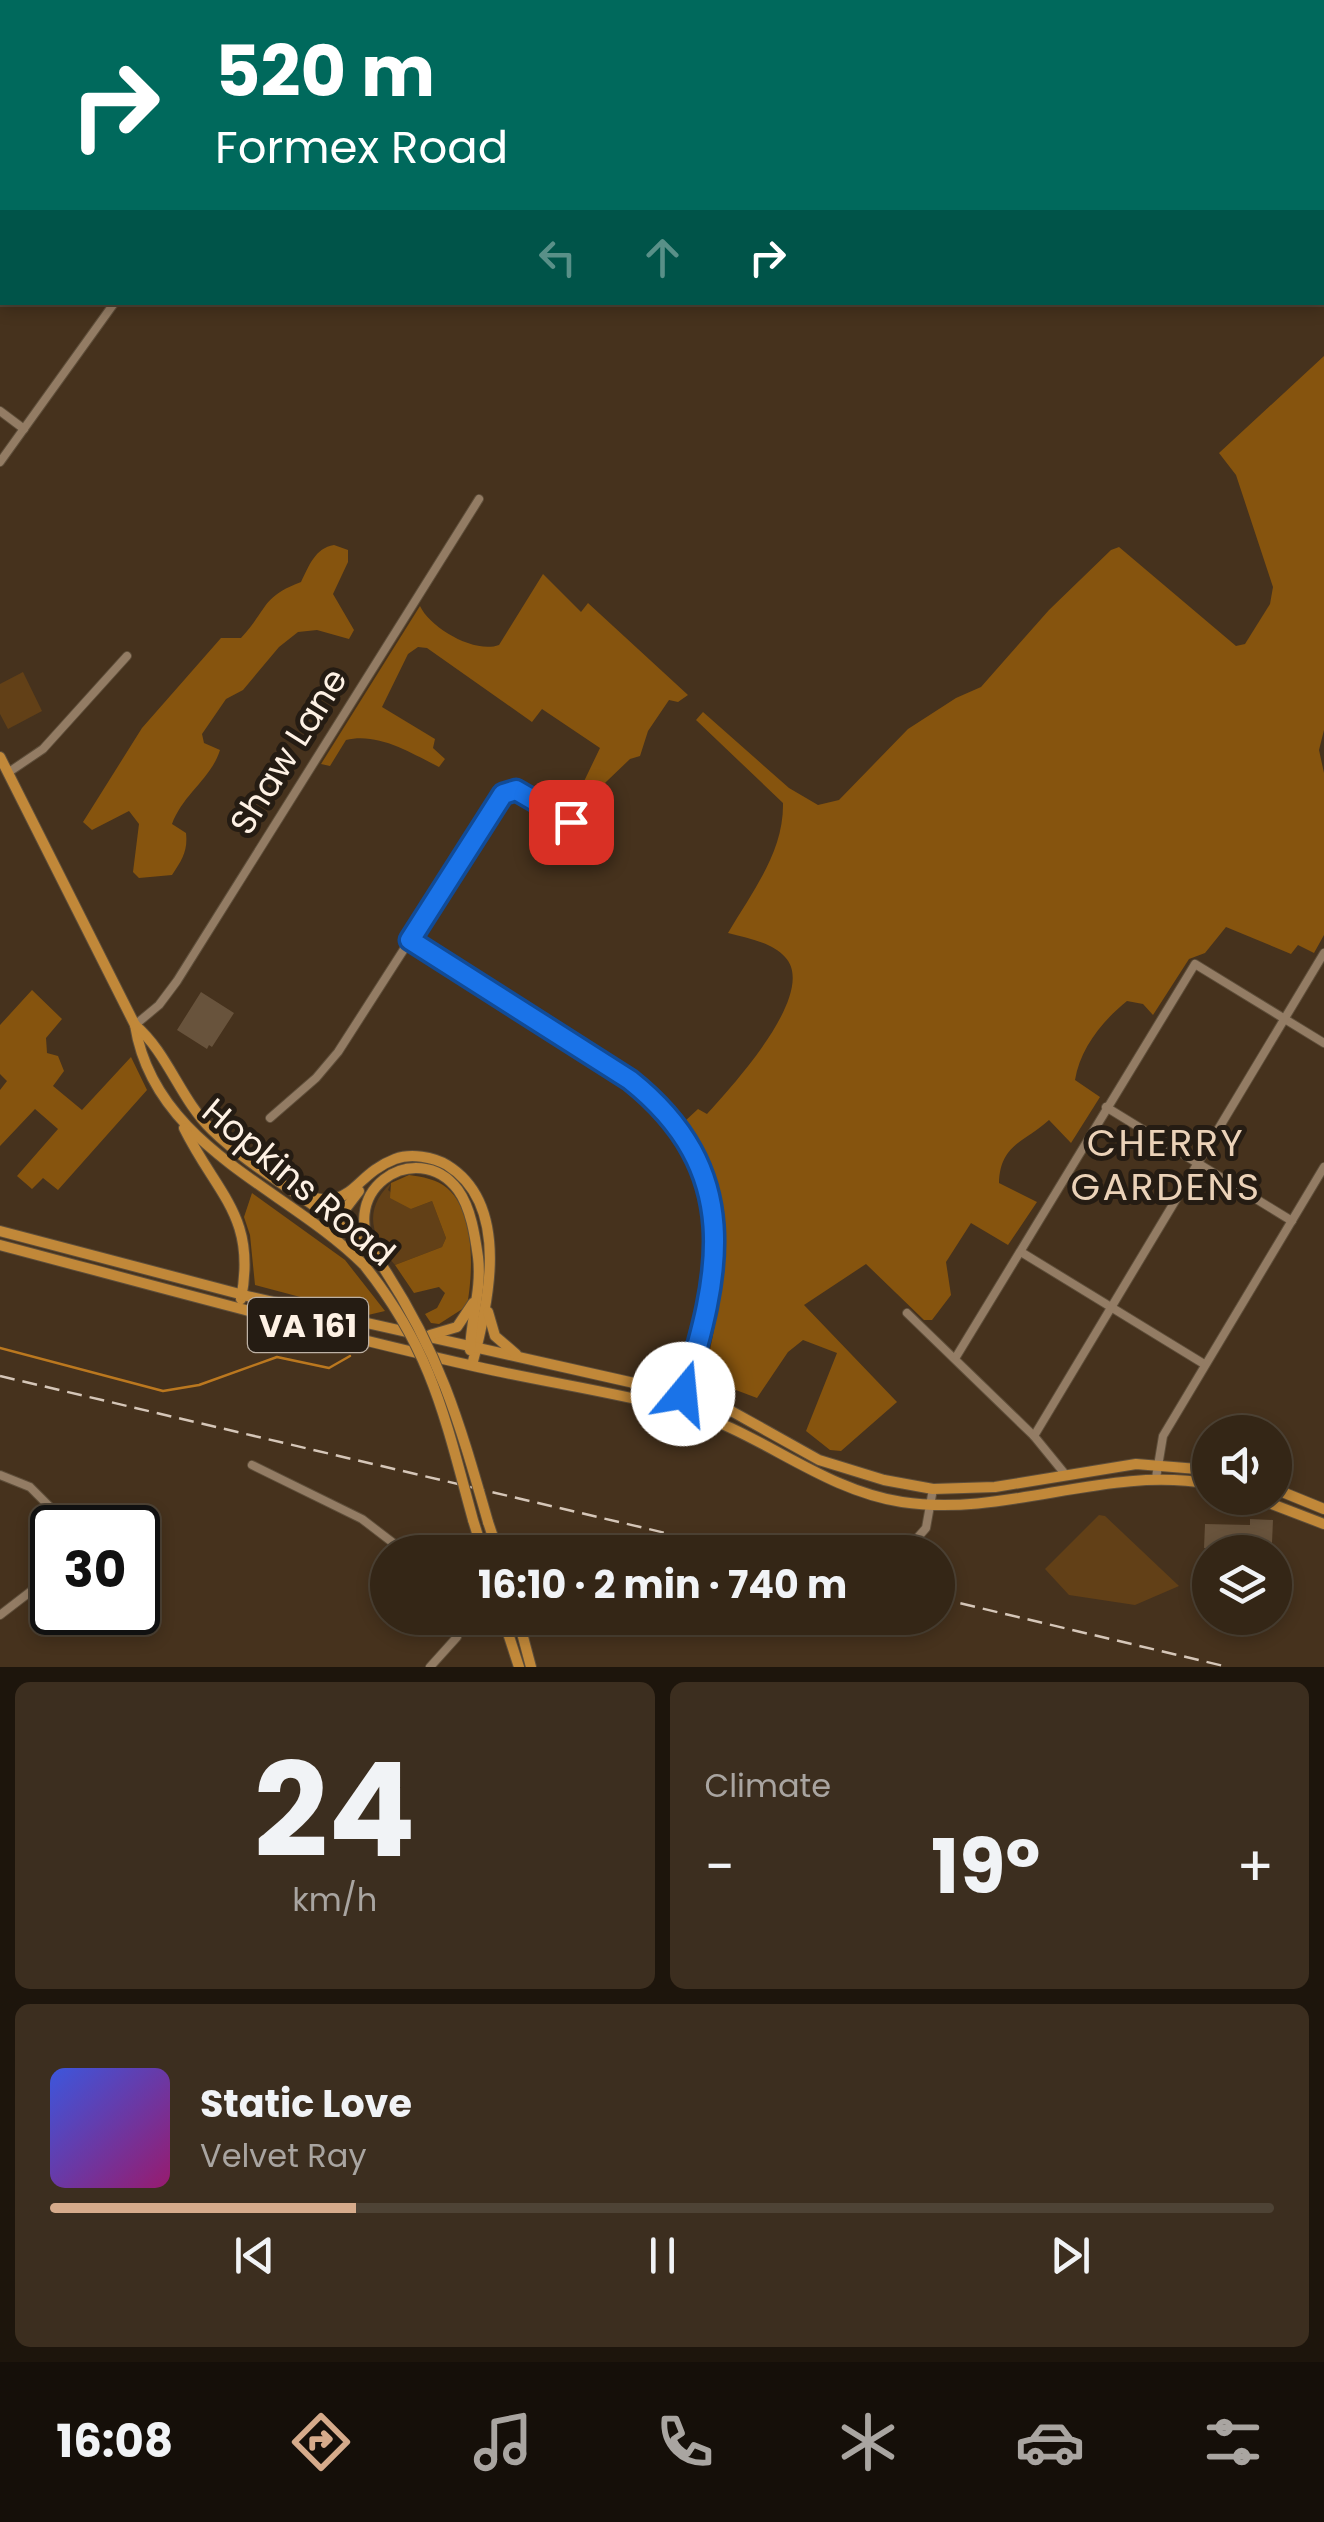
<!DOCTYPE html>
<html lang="en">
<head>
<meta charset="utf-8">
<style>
	body { margin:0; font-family:Poppins,sans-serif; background:#3c2e1f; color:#f1f3f6; height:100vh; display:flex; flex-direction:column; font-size:38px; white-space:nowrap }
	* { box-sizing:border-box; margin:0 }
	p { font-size:32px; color:#a9a5a1 }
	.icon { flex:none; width:55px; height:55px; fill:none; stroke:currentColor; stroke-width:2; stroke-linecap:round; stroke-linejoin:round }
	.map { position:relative; height:1667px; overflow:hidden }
	.side { display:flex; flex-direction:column; gap:15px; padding:15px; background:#1d150c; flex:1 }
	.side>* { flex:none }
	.top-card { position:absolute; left:0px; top:0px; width:1325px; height:305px; box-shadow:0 5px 15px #0003,0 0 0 2px #4e4335; background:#00695c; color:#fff; overflow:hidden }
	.buttons { position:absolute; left:1192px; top:1415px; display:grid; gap:20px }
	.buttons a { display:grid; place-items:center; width:100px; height:100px; border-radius:50%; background:#342616; box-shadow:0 5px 15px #0003,0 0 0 2px #4e4335; font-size:50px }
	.speed { position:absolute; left:30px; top:1505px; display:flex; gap:20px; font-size:50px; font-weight:700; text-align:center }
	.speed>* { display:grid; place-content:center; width:130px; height:130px; border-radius:50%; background:#342616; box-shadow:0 5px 15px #0003,0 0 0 2px #4e4335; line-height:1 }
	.speed .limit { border:5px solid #111; border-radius:15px; background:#fff; color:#111 }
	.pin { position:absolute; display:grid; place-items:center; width:85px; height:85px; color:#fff; margin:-42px; border-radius:20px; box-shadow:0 5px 15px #0006 }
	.me { position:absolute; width:110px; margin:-55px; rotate:17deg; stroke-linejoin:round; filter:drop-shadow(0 0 8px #0008) }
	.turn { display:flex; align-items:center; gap:35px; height:210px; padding:0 50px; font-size:45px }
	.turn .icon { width:130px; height:130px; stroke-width:2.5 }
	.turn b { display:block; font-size:70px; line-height:85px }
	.lanes { display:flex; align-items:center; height:95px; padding:0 50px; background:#0003; justify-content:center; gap:50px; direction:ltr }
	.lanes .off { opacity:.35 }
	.big { font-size:75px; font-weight:700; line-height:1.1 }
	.side .tile { flex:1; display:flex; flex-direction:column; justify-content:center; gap:15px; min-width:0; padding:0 35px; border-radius:15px; background:#3c2e1f }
	.side .dial { align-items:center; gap:0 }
	.dial b { font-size:130px; line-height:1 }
	.song { display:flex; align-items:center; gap:30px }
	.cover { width:120px; height:120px; border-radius:15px; background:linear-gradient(135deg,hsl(230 70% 55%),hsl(320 70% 35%)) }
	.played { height:10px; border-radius:5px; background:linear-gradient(90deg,#d6ab8b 25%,#4e4335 25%) }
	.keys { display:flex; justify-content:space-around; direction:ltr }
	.heat { display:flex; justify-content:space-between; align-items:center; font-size:55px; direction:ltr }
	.side .tiles { flex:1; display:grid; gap:15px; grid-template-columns:1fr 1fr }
	.tile:last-child { grid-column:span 2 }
	.trip { position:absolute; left:370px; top:1535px; width:585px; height:100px; border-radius:50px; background:#342616; box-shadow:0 5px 15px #0003,0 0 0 2px #4e4335; font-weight:700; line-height:100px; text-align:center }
	.tab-bar { display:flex; height:160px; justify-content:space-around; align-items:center; background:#150f09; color:#a9a5a1 }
	.tab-bar .icon { width:70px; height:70px }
	.tab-bar .on { color:#d6ab8b }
	.tab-bar b { font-size:45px; color:#f1f3f6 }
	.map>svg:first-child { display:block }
</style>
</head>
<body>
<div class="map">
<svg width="1324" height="1667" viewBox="0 0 1324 1667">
	<rect width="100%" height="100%" fill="#46321d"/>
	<g fill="#624017">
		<path d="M23 672 42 711 8 729 0 714V684Z"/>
		<path d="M391 1183 388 1190 411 1209 432 1201 446 1238 442 1247 395 1265C372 1238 362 1210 391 1183Z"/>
		<path d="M1099 1515 1105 1516 1179 1586 1135 1605 1069 1595 1045 1569Z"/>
	</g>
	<g fill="#86540e">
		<path d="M1324 356V730L1319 750 1324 773V935L1314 953 1298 945 1291 954 1226 927 1205 953 1189 959 1153 1015 1143 1004 1127 1001C1102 1021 1080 1049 1075 1080L1100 1097 1071 1143 1049 1120C1025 1142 1000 1144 999 1183L1037 1202 1008 1245 971 1223 946 1262 951 1295 932 1320H924L866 1264 804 1305 897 1402 841 1451 830 1450 806 1431 837 1353 803 1340 788 1352 757 1398 704 1378C724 1285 742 1206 684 1122L698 1109 707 1114C731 1087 819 993 785 957 771 942 747 938 728 933 752 892 784 852 783 803L696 720 703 712 789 788 818 805 839 800 908 729 956 698 981 687 1049 610 1111 550 1119 547 1236 646 1245 644 1270 604 1273 587 1236 475 1219 453Z"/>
		<path d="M334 545 348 550V562L333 594 354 630 349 639 317 630 298 632 279 647 243 690 226 699 202 734 204 743 220 750C211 779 183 794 172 824L186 833C188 851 182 860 172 875L139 878 133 872 139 824 129 811 92 830 83 822 142 728 221 638H241C268 609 261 597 301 582 309 566 315 548 334 545Z"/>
		<path d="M543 574 581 612 588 603 688 695 678 702 669 700 648 731 640 756 630 759 583 804 576 798 600 748 542 709 532 722 427 648 418 647 408 654 382 707 435 739 433 748 445 759 439 767C411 753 378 732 346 740L330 766 321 764 420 606C430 628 475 654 499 645Z"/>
		<path d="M32 990 62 1019 46 1038 47 1053 58 1056 64 1071 53 1086 82 1110 131 1057 147 1090 58 1190 43 1178 32 1189 17 1176 58 1129 35 1109 0 1146V1090L7 1081 0 1074V1025Z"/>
		<path d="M409 1175C422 1177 437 1179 447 1188 476 1213 473 1273 467 1306L439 1324 431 1323 425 1314 437 1308 445 1293 439 1287 414 1293 395 1265 442 1247 446 1238 432 1201 411 1209 390 1198 391 1183Z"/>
		<path d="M252 1193 345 1260 385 1311 368 1315 255 1285 250 1235 244 1217Z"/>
	</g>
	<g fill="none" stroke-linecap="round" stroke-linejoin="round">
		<path stroke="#bb781f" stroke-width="2.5" d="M0 1348 163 1391 199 1385 277 1357 329 1368 350 1356"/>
	</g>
	<g fill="#68533c">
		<path d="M201 992 234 1013 212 1047 209 1045 207 1049 177 1030Z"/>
		<path d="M1250 1519 1273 1520 1272 1543 1280 1552H1227V1549L1204 1548 1205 1524 1250 1525Z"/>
	</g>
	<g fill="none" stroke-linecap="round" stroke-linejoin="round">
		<defs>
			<g id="minor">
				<path d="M147 0 150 2"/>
				<path d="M334 2 336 0"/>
				<path d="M0 198 2 195"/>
				<path d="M0 411 24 429"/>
				<path d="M0 462 115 302"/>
				<path d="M9 772 43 749 127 656"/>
				<path d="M410 940 630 1080C751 1176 717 1282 679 1408"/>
				<path d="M135 1025 159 1005 177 981 479 499"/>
				<path d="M1106 1107 1292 1221"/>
				<path d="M270 1118 316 1078 338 1052 503 795 516 790 568 821 587 826"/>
				<path d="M1021 1252 1204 1364"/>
				<path d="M907 1313 1034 1436 1065 1474"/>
				<path d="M956 1357 1195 964 1324 1043"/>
				<path d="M1034 1436 1324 953"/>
				<path d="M252 1465 362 1519 405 1552"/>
				<path d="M0 1475 30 1487 71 1528"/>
				<path d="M1156 1478 1163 1436 1324 1167"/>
				<path d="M905 1552 926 1528 933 1489"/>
				<path d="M0 1615 52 1575"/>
				<path d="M638 1628 665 1618"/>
				<path d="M430 1667 457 1637 460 1618"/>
			</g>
			<g id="major">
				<path d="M0 757 135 1025C154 1147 287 1188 364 1265"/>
				<path d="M135 1025C168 1053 180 1099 212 1130 259 1176 321 1202 366 1249"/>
				<path d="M184 1128C217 1195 257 1216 241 1299"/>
				<path d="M295 1192C354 1216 350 1176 395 1159 411 1153 433 1157 447 1165 512 1205 488 1306 472 1365"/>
				<path d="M333 1225 359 1191"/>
				<path d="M0 1231 251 1297 683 1394 733 1412 819 1460 884 1480 933 1489 995 1487 1136 1464 1210 1470"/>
				<path d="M0 1245C159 1287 318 1331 478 1367 545 1382 613 1392 679 1409 758 1429 819 1489 902 1502 1006 1518 1105 1465 1210 1484"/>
				<path d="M381 1264C327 1192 417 1135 458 1190 471 1208 475 1236 478 1257 482 1289 471 1318 470 1350"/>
				<path d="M488 1312 495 1336 516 1354"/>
				<path d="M430 1335 457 1327 473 1303"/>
				<path d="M1275 1489 1324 1509"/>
				<path d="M1256 1498 1324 1524"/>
				<path d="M473 1520 483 1552"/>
				<path d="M488 1522 498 1552"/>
				<path d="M503 1618 519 1667"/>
				<path d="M518 1618 531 1667"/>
			</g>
		</defs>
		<use href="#minor" stroke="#5e4e3a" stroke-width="10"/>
		<use href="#major" stroke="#5e4e3a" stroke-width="12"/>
		<use href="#minor" stroke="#937c64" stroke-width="8"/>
		<use href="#major" stroke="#c18839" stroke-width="10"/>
		<g stroke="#d5c6b8" stroke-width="2.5" stroke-dasharray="15 8" stroke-linecap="butt">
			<path d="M1134 2 1136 0"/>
			<path d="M0 1376 746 1552"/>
			<path d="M938 1598 1228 1667"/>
		</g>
		<defs>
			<g id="major-bridge">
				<path d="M381 1264C440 1353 459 1421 488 1522"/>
				<path d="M364 1265C432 1350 445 1418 473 1520"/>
			</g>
		</defs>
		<use href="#major-bridge" stroke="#5e4e3a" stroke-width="12" stroke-linecap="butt"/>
		<use href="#major-bridge" stroke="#c18839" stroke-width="10"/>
	</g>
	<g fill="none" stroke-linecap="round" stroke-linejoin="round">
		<defs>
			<path id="route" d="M571 822 516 790 503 794 410 940 630 1080C744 1171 721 1273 683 1394"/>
		</defs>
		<use href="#route" stroke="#114b97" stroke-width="25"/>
		<use href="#route" stroke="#1a73e8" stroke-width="18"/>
	</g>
	<g text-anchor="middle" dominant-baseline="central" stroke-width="10" stroke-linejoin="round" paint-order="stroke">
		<rect fill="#251c13" stroke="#bdb1a5" stroke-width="2.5" x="248" y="1298" width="120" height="54" rx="8"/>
		<g font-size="32" font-weight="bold" fill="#fef1e4">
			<text x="308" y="1325">VA 161</text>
		</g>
		<g font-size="35" fill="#fef1e4" stroke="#251c13">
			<text transform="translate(288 751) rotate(-58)">Shaw Lane</text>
			<text transform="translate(299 1182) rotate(40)">Hopkins Road</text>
		</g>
		<g font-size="38" letter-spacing="2.5" fill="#ebd2b8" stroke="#251c13">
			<text x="1166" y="1142">CHERRY<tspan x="1166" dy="44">GARDENS</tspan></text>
		</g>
	</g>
</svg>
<div class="buttons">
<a><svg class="icon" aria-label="sound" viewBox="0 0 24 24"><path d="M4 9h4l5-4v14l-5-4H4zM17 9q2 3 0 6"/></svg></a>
<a><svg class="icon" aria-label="layers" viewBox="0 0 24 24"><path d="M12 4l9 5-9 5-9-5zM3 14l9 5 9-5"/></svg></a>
</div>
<div class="speed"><div class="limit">30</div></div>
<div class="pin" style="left:571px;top:822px;background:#d93025"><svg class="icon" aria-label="arrive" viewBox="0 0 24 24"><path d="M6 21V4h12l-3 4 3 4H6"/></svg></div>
<svg class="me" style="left:683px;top:1394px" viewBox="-20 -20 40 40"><circle r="19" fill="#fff"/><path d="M0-13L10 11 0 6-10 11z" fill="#1a73e8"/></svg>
<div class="trip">16:10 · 2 min · 740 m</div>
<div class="top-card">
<div class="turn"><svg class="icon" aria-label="right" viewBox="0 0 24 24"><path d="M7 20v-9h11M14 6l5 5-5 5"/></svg><div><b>520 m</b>Formex Road</div></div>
<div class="lanes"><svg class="icon off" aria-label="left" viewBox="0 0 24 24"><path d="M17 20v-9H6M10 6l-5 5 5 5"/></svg><svg class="icon off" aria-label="ahead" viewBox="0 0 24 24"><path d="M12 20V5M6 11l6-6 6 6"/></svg><svg class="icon" aria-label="right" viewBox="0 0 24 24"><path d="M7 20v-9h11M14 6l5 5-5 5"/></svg></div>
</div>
</div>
<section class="side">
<div class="tiles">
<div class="tile dial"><b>24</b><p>km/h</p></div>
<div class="tile"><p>Climate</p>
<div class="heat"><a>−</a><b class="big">19°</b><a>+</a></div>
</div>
<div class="tile">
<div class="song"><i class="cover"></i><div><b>Static Love</b><p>Velvet Ray</p></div></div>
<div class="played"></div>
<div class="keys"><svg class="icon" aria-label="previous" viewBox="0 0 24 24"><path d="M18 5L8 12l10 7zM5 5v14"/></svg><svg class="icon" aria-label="pause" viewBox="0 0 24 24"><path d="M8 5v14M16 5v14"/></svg><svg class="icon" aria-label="next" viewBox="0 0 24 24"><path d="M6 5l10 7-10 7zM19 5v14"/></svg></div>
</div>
</div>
</section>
<nav class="tab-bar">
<b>16:08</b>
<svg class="icon on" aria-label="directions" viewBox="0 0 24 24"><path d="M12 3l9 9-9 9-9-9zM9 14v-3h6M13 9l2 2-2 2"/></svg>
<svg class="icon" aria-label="music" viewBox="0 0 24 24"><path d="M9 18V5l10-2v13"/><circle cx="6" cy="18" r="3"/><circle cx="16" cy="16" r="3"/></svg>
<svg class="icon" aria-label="phone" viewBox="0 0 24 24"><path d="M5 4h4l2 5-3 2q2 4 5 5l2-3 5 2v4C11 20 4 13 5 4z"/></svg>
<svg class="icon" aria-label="climate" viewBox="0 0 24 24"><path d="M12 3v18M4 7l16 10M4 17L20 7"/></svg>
<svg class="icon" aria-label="car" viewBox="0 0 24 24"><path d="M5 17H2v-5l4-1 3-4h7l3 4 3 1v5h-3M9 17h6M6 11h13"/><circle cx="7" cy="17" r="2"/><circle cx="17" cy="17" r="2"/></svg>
<svg class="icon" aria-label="filters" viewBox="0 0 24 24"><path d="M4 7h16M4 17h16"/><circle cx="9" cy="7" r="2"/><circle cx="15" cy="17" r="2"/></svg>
</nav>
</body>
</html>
